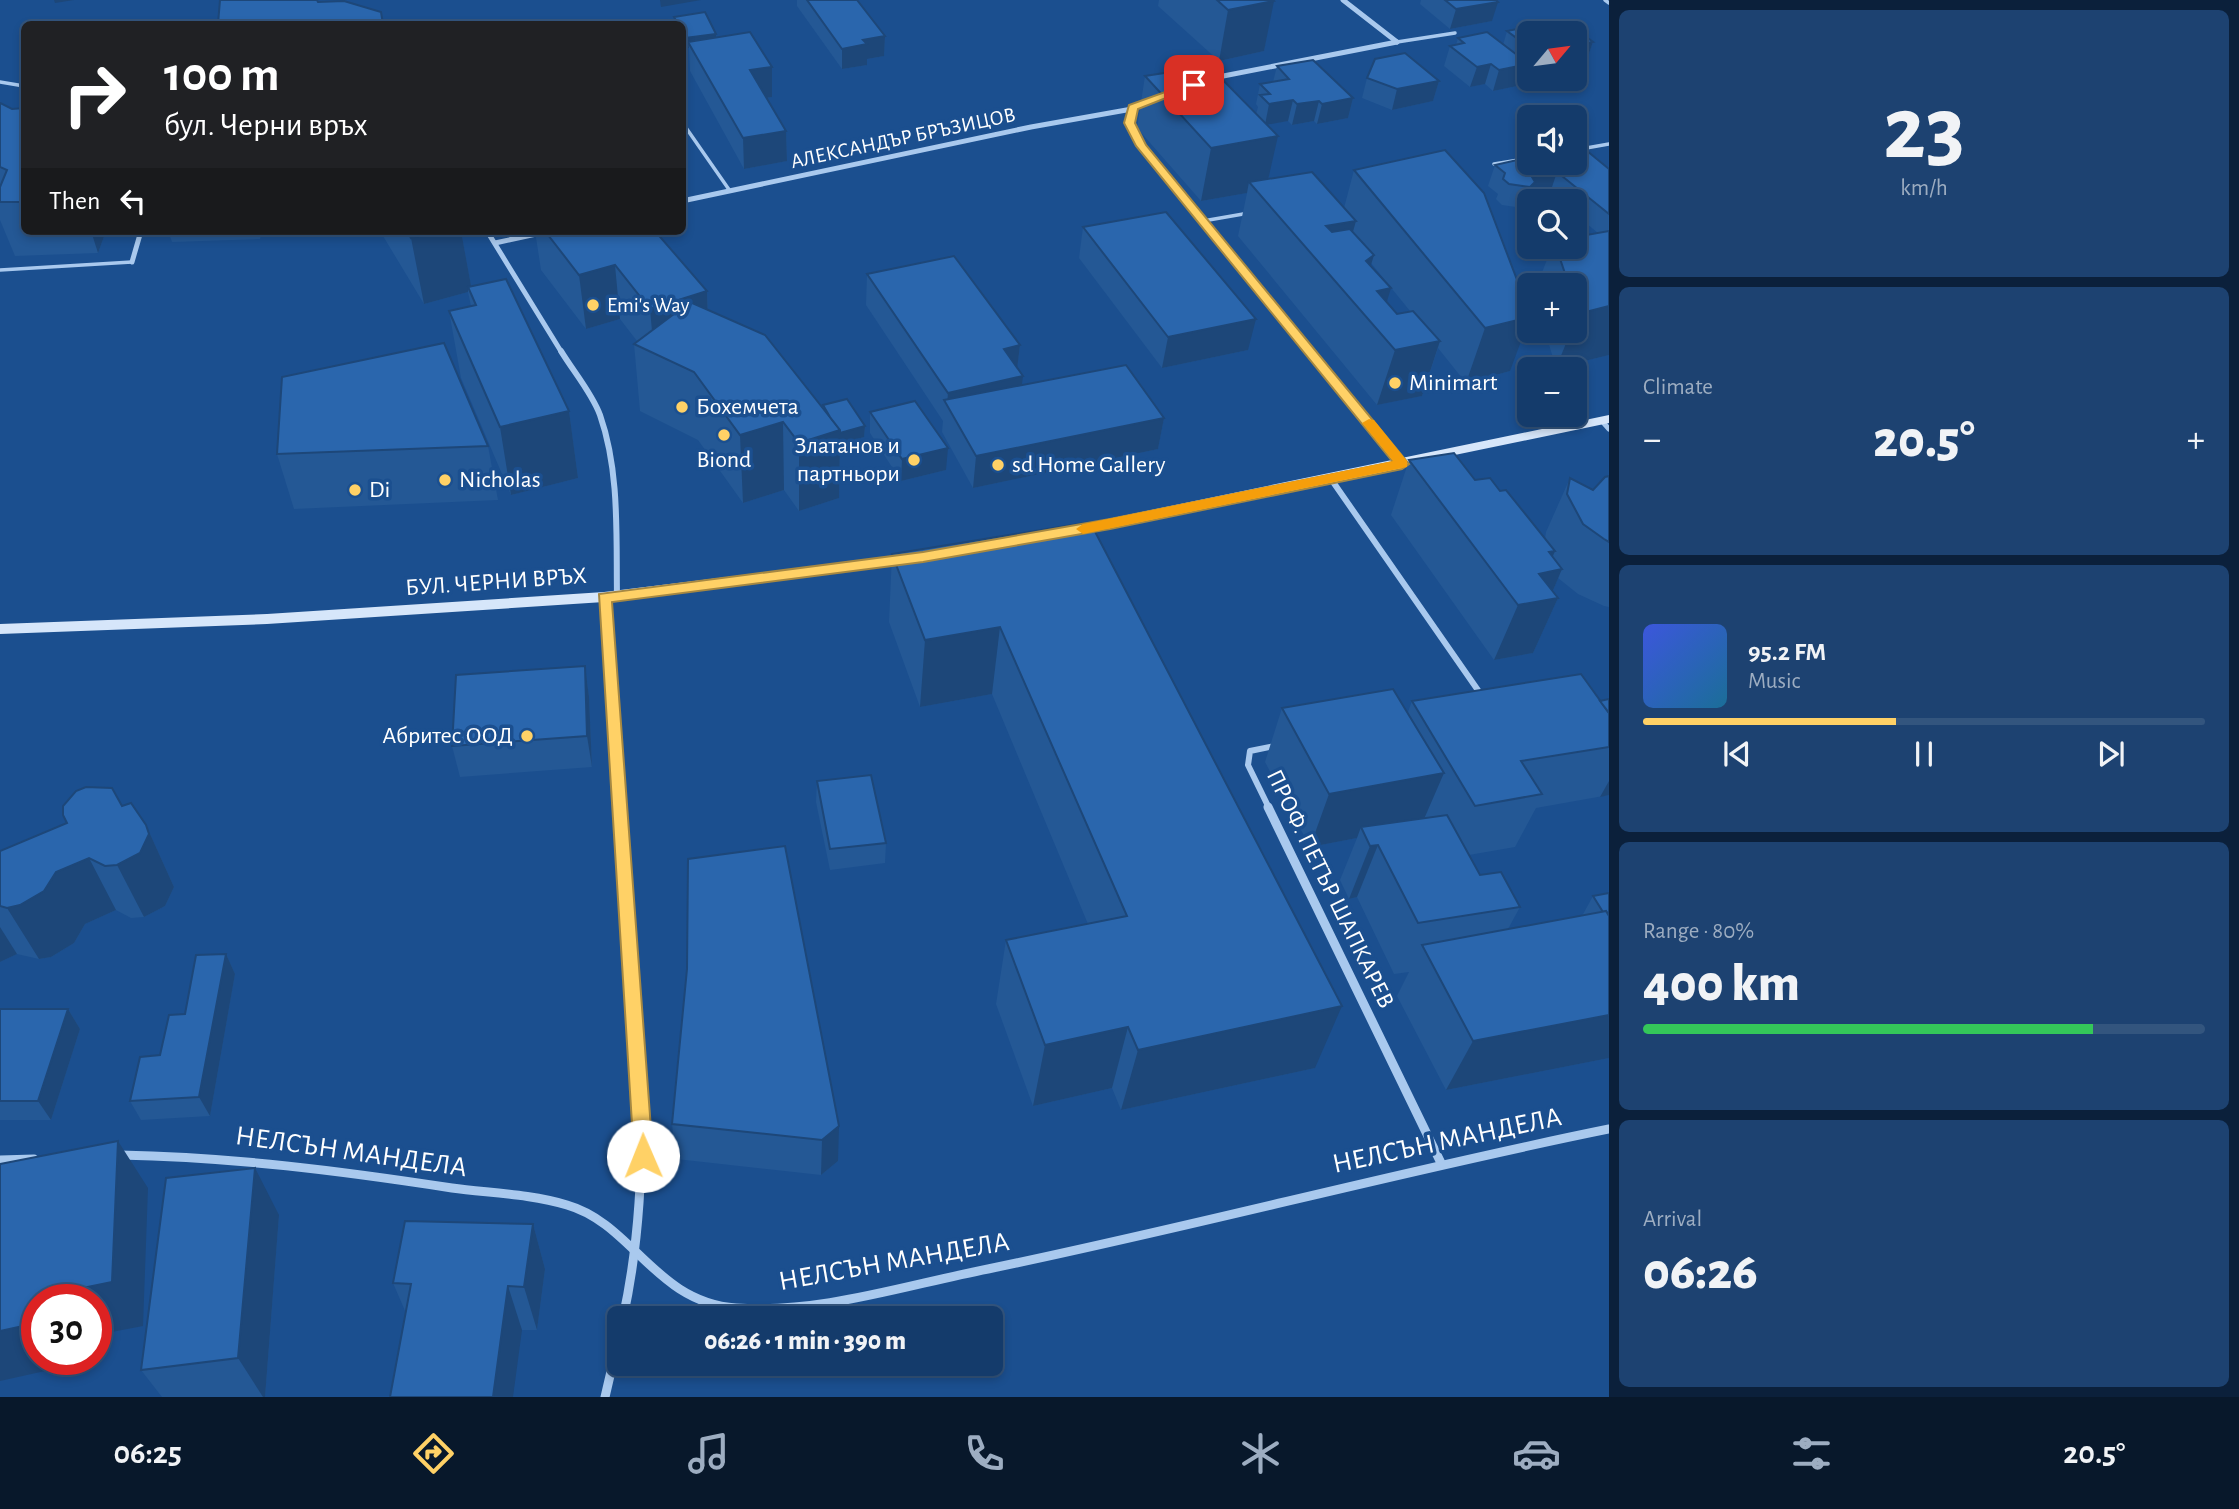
<!DOCTYPE html>
<html lang="en">
<head>
<meta charset="utf-8">
<style>
	body { margin:0; font-family:"Alegreya Sans",sans-serif; background:#1d4271; color:#f1f3f6; height:100vh; display:flex; flex-direction:column; font-size:26px; white-space:nowrap }
	* { box-sizing:border-box; margin:0 }
	p { font-size:23px; color:#9dadc1 }
	.icon { flex:none; width:38px; height:38px; fill:none; stroke:currentColor; stroke-width:2; stroke-linecap:round; stroke-linejoin:round }
	.map { position:relative; flex:1; overflow:hidden }
	.sheet { display:flex; flex-direction:column; gap:10px; padding:10px; background:#0b203b; width:630px }
	.sheet>* { flex:none }
	.guide { position:absolute; left:21px; top:21px; width:665px; height:214px; border-radius:10px; box-shadow:0 4px 10px #0003,0 0 0 2px #33557e; background:#202124; color:#fff; overflow:hidden }
	.needle { width:46px; rotate:61deg }
	.tools { position:absolute; left:1517px; top:21px; display:grid; gap:14px }
	.tools a { display:grid; place-items:center; width:70px; height:70px; border-radius:10px; background:#143b6b; box-shadow:0 4px 10px #0003,0 0 0 2px #33557e; font-size:35px }
	.speed { position:absolute; left:21px; top:1284px; display:flex; gap:14px; font-size:35px; font-weight:700; text-align:center }
	.speed>* { display:grid; place-content:center; width:91px; height:91px; border-radius:50%; background:#143b6b; box-shadow:0 4px 10px #0003,0 0 0 2px #33557e; line-height:1 }
	.speed .limit { border:10px solid #d22; background:#fff; color:#111 }
	.pin { position:absolute; display:grid; place-items:center; width:60px; height:60px; color:#fff; margin:-30px; border-radius:14px; box-shadow:0 4px 10px #0006 }
	.me { position:absolute; width:77px; margin:-38px; rotate:359deg; stroke-linejoin:round; filter:drop-shadow(0 0 5px #0008) }
	.turn { display:flex; align-items:center; gap:24px; height:147px; padding:0 28px; font-size:32px }
	.turn .icon { width:91px; height:91px; stroke-width:2.5 }
	.turn b { display:block; font-size:49px; line-height:60px }
	.then { display:flex; align-items:center; height:66px; padding:0 28px; background:#0003; gap:14px; font-size:26px }
	.big { font-size:52px; font-weight:800; line-height:1.1 }
	.sheet .card { flex:1; display:flex; flex-direction:column; justify-content:center; gap:10px; min-width:0; padding:0 24px; border-radius:10px; background:#1d4271 }
	.sheet .dial { align-items:center; gap:0 }
	.dial b { font-size:91px; line-height:1 }
	.song { display:flex; align-items:center; gap:21px }
	.cover { width:84px; height:84px; border-radius:10px; background:linear-gradient(135deg,hsl(230 70% 55%),hsl(200 70% 35%)) }
	.played { height:7px; border-radius:4px; background:linear-gradient(90deg,#ffd166 45%,#33557e 45%) }
	.keys { display:flex; justify-content:space-around; direction:ltr }
	.heat { display:flex; justify-content:space-between; align-items:center; font-size:38px; direction:ltr }
	.charge { height:10px; border-radius:5px; background:linear-gradient(90deg,#34c759 80%,#33557e 0) }
	.trip { position:absolute; left:607px; top:1306px; width:396px; height:70px; border-radius:10px; background:#143b6b; box-shadow:0 4px 10px #0003,0 0 0 2px #33557e; font-weight:800; line-height:70px; text-align:center }
	.tabs { display:flex; height:112px; justify-content:space-around; align-items:center; background:#08182b; color:#9dadc1 }
	.tabs .icon { width:49px; height:49px }
	.tabs .on { color:#ffd166 }
	.tabs b { font-size:32px; color:#f1f3f6 }
	main { display:flex; flex:1; min-height:0 }
	.map>svg:first-child { display:block }
</style>
</head>
<body>
<main>
<div class="map">
<svg width="1609" height="1397" viewBox="0 0 1609 1397">
	<rect width="100%" height="100%" fill="#1b4f8f"/>
	<g fill="none" stroke-linecap="round" stroke-linejoin="round">
		<g stroke="#a9c9ee" stroke-width="3.5">
			<path d="M1605 0 1609 3"/>
			<path d="M1397 42 1455 33"/>
			<path d="M0 82 24 86"/>
			<path d="M682 122 730 191"/>
			<path d="M1575 150 1609 144"/>
			<path d="M1494 164 1530 158"/>
			<path d="M1203 221 1249 213"/>
			<path d="M0 270 132 262"/>
		</g>
		<path stroke="#a9c9ee" stroke-width="5" d="M1602 421 1609 429"/>
		<g stroke="#a9c9ee" stroke-width="5">
			<path d="M1343 0 1397 42"/>
			<path d="M1213 78 1397 42"/>
			<path d="M1149 99 1132 109 1129 123 1141 146 1311 353"/>
			<path d="M682 201 1031 127 1132 109"/>
			<path d="M487 231 562 353"/>
			<path d="M495 243 550 231"/>
			<path d="M132 262 141 231"/>
		</g>
		<g stroke="#a9c9ee" stroke-width="6">
			<path d="M561 351C573 371 592 393 600 415 620 472 616 537 617 596"/>
			<path d="M1309 351 1402 464"/>
			<path d="M1331 479 1482 696"/>
			<path d="M604 597 620 808"/>
			<path d="M1269 808 1248 765 1250 751 1279 745"/>
		</g>
		<g stroke="#a9c9ee" stroke-width="9">
			<path d="M620 807C632 976 660 1150 623 1318"/>
			<path d="M1268 807 1441 1163"/>
			<path d="M120 1155C232 1157 341 1171 452 1188 489 1193 531 1194 567 1205 633 1224 655 1302 736 1308 820 1314 906 1285 988 1269 1196 1226 1401 1171 1609 1129"/>
			<path d="M0 1160 34 1159"/>
			<path d="M605 1397 620 1333"/>
		</g>
		<g fill="#d6e6fa" fill-rule="evenodd">
			<path d="M1609 415V423L1074 534 1068 530 1074 526Z"/>
			<path d="M909 555 915 559 914 562 604 602 267 624 0 634V624L267 614 604 592Z"/>
		</g>
	</g>
	<g fill="#245895" fill-rule="evenodd">
		<path d="M797 0H857L885 36 884 56 867 59V65L842 69 797 6Z"/>
		<path d="M1159 0H1273L1264 51 1219 61 1158 6Z"/>
		<path d="M1421 0H1496L1492 21 1450 29 1420 4Z"/>
		<path d="M674 17 716 34V37L772 67V97L766 98 786 131 787 161 744 169 690 71 689 48H686L682 42V24H674Z"/>
		<path d="M1563 20 1593 42 1586 62 1575 64V33H1530V73L1527 71 1522 85 1493 91 1485 84 1470 87 1444 66 1450 46 1456 45 1458 38 1487 32 1503 45 1507 31Z"/>
		<path d="M1277 66 1353 98 1348 118 1317 124 1314 121 1292 125 1288 121 1266 124 1269 179 1344 208 1354 170 1445 150 1510 371 1466 383 1438 348 1422 396 1377 405 1238 236 1247 193 1201 201 1137 128 1145 76 1256 114 1258 107 1256 104 1260 84 1273 82ZM1371 263 1410 311 1397 314 1386 302 1370 266Z"/>
		<path d="M1367 78 1439 81 1433 101 1392 110 1362 98Z"/>
		<path d="M0 103 12 109 24 108V231H106L98 253 15 256 0 220Z"/>
		<path d="M1495 165 1609 169V355L1556 368 1545 331H1575V285H1537L1552 247H1575L1598 233 1575 214V201H1560L1550 193 1529 197 1527 203 1522 208 1502 205 1496 199 1498 194 1488 186Z"/>
		<path d="M1083 227 1248 350 1162 368 1079 258Z"/>
		<path d="M168 231H262L260 239 172 242Z"/>
		<path d="M380 231H461L471 286 569 411 578 478 511 495 461 378 449 311 471 306 468 292 424 304Z"/>
		<path d="M535 231H655L707 291 708 309 823 408V405L865 426 864 437 840 444 839 498 799 511 784 490 743 503 698 440 640 411 634 344 637 341 620 319 586 329 541 270Z"/>
		<path d="M867 274 1020 345 1017 367 1022 385 1164 418 1158 449 973 488 942 432 943 421 866 305Z"/>
		<path d="M870 412 946 470 901 481 870 433Z"/>
		<path d="M488 446 498 500 294 509 277 454Z"/>
		<path d="M1409 460 1475 480 1500 491 1545 539 1546 532 1570 478 1593 490 1609 476V607L1604 606 1578 594 1558 578 1553 591 1558 598 1533 653 1494 660 1391 515Z"/>
		<path d="M1090 522 1315 1068 1121 1110 1112 1088 1033 1106 996 1004 1006 940 1088 924 992 694 920 707 889 622 892 554Z"/>
		<path d="M585 666 589 697 592 767 460 777 452 746Z"/>
		<path d="M1609 699V795L1536 808 1515 847 1469 855 1480 875 1520 907 1508 929 1582 916 1593 896 1609 893V1058L1446 1090 1397 996 1409 972 1394 974 1357 897 1349 899 1340 880 1357 838 1310 847 1265 762 1282 708 1408 712 1412 701H1600Z"/>
		<path d="M817 781 886 843 885 863 830 870 816 802Z"/>
		<path d="M122 806 146 825 170 878 174 887 165 906 144 917 131 918 116 910 85 924 74 943 51 957 39 959 17 954 0 962V851Z"/>
		<path d="M226 954 235 974 210 1116 141 1120 130 1101Z"/>
		<path d="M687 969 838 1161 821 1175 676 1159 672 1124Z"/>
		<path d="M0 1009H68L80 1029 51 1120H0Z"/>
		<path d="M279 1215 265 1397H162L141 1370Z"/>
		<path d="M533 1224 545 1269 537 1330H522L406 1313 393 1283Z"/>
	</g>
	<g fill="#1d4779">
		<path d="M54 0H74L55 3Z"/>
		<path d="M660 0H701L661 7Z"/>
		<path d="M1274 1 1264 51 1219 61 1228 10Z"/>
		<path d="M1498 2 1492 21 1450 29 1456 9Z"/>
		<path d="M716 34V44L688 42 689 48H686L685 38Z"/>
		<path d="M885 36 884 56 867 59V65L842 69V49L863 40Z"/>
		<path d="M1593 42 1586 62 1575 64V45Z"/>
		<path d="M1491 64 1485 84 1470 87 1477 67Z"/>
		<path d="M1529 64 1522 85 1493 91 1499 70Z"/>
		<path d="M772 67V97L751 100 750 70Z"/>
		<path d="M1439 81 1433 101 1392 110 1397 89Z"/>
		<path d="M1353 98 1348 118 1317 124 1322 104Z"/>
		<path d="M1293 100 1288 121 1265 125 1269 104Z"/>
		<path d="M1319 101 1314 121 1292 125 1297 104Z"/>
		<path d="M786 131 787 161 744 169 743 138Z"/>
		<path d="M1278 136 1266 189 1249 182 1247 193 1201 201 1211 148Z"/>
		<path d="M1557 172 1550 193 1529 197 1527 203 1522 208 1532 177Z"/>
		<path d="M1356 221 1341 274 1326 226Z"/>
		<path d="M91 231H106L98 253Z"/>
		<path d="M436 231H461L472 291 468 287V292L424 304 411 238Z"/>
		<path d="M1374 255 1358 308 1366 261Z"/>
		<path d="M615 265 620 319 586 329 579 275Z"/>
		<path d="M1391 288 1378 331 1377 291Z"/>
		<path d="M707 291 709 346 654 353 650 309Z"/>
		<path d="M1609 306V355L1556 368 1571 331H1575V321L1578 314Z"/>
		<path d="M1530 317 1510 371 1466 383 1485 328Z"/>
		<path d="M1256 319 1248 350 1162 368 1168 337Z"/>
		<path d="M1440 341 1422 396 1377 405 1395 350Z"/>
		<path d="M1020 345 1016 377 1004 349Z"/>
		<path d="M1023 376 1019 407 947 405 948 393Z"/>
		<path d="M569 411 578 478 511 495 500 427Z"/>
		<path d="M1164 418 1158 449 973 488 976 456Z"/>
		<path d="M783 422 784 490 743 503 740 435Z"/>
		<path d="M865 426 864 437 840 444 839 498 799 511V443L840 430Z"/>
		<path d="M948 448 946 470 901 481 902 459Z"/>
		<path d="M1555 551 1546 573 1562 569 1549 600 1558 598 1533 653 1494 660 1518 605 1549 552Z"/>
		<path d="M1000 627 992 694 920 707 925 640Z"/>
		<path d="M585 666 589 697 592 767 587 736Z"/>
		<path d="M1444 773 1421 826 1361 827 1357 838 1310 847 1329 794Z"/>
		<path d="M1609 781V795L1600 797Z"/>
		<path d="M146 825 174 887 165 906 144 917 117 865Z"/>
		<path d="M1378 845 1357 897 1349 899 1370 846Z"/>
		<path d="M89 858 116 910 85 924 74 943 51 957 39 959 7 908 56 872Z"/>
		<path d="M0 927 17 954 0 962Z"/>
		<path d="M226 954 235 974 210 1116 199 1097Z"/>
		<path d="M1342 1006 1315 1068 1121 1110 1138 1050Z"/>
		<path d="M68 1009 80 1029 51 1120 38 1101Z"/>
		<path d="M1609 1015V1058L1446 1090 1473 1041Z"/>
		<path d="M1128 1027 1112 1088 1033 1106 1045 1045Z"/>
		<path d="M839 1126 838 1161 821 1175 822 1140Z"/>
		<path d="M118 1141 148 1188 143 1326 96 1335V1300H47L48 1295Z"/>
		<path d="M255 1168 279 1215 265 1397H263L238 1358Z"/>
		<path d="M533 1224 545 1269 537 1330 524 1287Z"/>
		<path d="M508 1286 522 1330 513 1397H493Z"/>
		<path d="M37 1323V1360H81V1363L0 1381V1331Z"/>
	</g>
	<g fill="#2a66ad" stroke="#1d4779" stroke-width="2">
		<path d="M220 0H317L318 2 344 1 381 12 383 24H218Z"/>
		<path d="M807 0H857L885 36 863 40 867 44 842 49Z"/>
		<path d="M1217 0H1273L1274 1 1228 10Z"/>
		<path d="M1445 0H1496L1498 2 1456 9Z"/>
		<path d="M705 12 716 34 685 38 682 33V24H678L674 17Z"/>
		<path d="M1563 20 1593 42 1575 45V33H1530V48L1507 31Z"/>
		<path d="M750 32 772 67 750 70 786 131 743 138 688 42Z"/>
		<path d="M1487 32 1529 64 1499 70 1491 64 1477 67 1450 46 1464 43 1458 38Z"/>
		<path d="M1405 53 1439 81 1397 89 1367 78 1375 59Z"/>
		<path d="M1313 60 1353 98 1322 104 1319 101 1297 104 1293 100 1269 104 1260 95 1270 94 1260 84 1289 79 1277 66Z"/>
		<path d="M1209 66 1278 136 1211 148 1145 76Z"/>
		<path d="M0 103 12 109 24 108V202H0V187L7 170 0 167Z"/>
		<path d="M1581 146 1609 169V214L1557 172 1532 177 1535 182 1530 187 1509 184 1503 179 1505 173 1495 165 1530 157V163H1575V148Z"/>
		<path d="M1445 150 1484 193 1530 314V317L1485 328 1354 170Z"/>
		<path d="M1312 172 1356 221 1326 226 1332 232 1350 229 1374 255 1366 261 1391 288 1377 291 1397 314 1413 311 1440 341 1395 350 1249 182Z"/>
		<path d="M1166 212 1256 319 1168 337 1083 227Z"/>
		<path d="M407 231H436L411 238Z"/>
		<path d="M545 231H655L707 291 650 309 615 265 579 275Z"/>
		<path d="M1609 231V306L1578 314 1575 304V285H1569L1556 247H1575V237Z"/>
		<path d="M954 256 1020 345 1004 349 1023 376 948 393 867 274Z"/>
		<path d="M506 279 569 411 500 427 449 311 476 305 468 287Z"/>
		<path d="M690 302 765 335 840 430 799 443 783 422 740 435 694 372 634 344Z"/>
		<path d="M444 343 488 446 277 454 282 377Z"/>
		<path d="M1126 365 1164 418 976 456 944 400Z"/>
		<path d="M847 399 865 426 840 433V430L830 417 823 405Z"/>
		<path d="M915 401 948 448 902 459 870 412Z"/>
		<path d="M1454 453 1475 480 1490 478 1500 491 1506 490 1555 551 1549 552 1562 569 1539 574 1558 598 1518 605 1409 460Z"/>
		<path d="M1609 476V542L1604 539 1583 524 1567 494 1570 478 1593 490 1605 477Z"/>
		<path d="M1090 522 1342 1006 1138 1050 1128 1027 1045 1045 1006 940 1127 916 1000 627 925 640 892 554Z"/>
		<path d="M585 666 587 736 452 746 456 675Z"/>
		<path d="M1581 674 1609 713V747L1521 761 1542 794 1475 806 1412 701Z"/>
		<path d="M1393 689 1444 773 1329 794 1282 708Z"/>
		<path d="M1609 699V713L1600 701Z"/>
		<path d="M871 775 886 843 830 849 817 781Z"/>
		<path d="M86 787 112 788 122 806 131 803 146 825 149 834 140 853 117 865 105 866 89 858 56 872 44 891 20 905 7 908 0 906V851L67 823 63 815V806L76 791Z"/>
		<path d="M1447 815 1480 875 1501 872 1520 907 1418 923 1378 845 1370 846 1361 827Z"/>
		<path d="M785 846 839 1126 822 1140 672 1124 687 969 688 859Z"/>
		<path d="M1609 893V916L1606 911 1603 912 1593 896Z"/>
		<path d="M1606 911 1609 916V1015L1473 1041 1422 945Z"/>
		<path d="M226 954 199 1097 130 1101 140 1057 160 1055 169 1015 185 1014 196 955Z"/>
		<path d="M0 1009H68L38 1101H0Z"/>
		<path d="M118 1141 112 1282 48 1295 47 1300H37V1323L0 1331V1164Z"/>
		<path d="M255 1168 238 1358 141 1370 166 1178Z"/>
		<path d="M405 1221 533 1224 524 1287 508 1286 493 1397H390L411 1284 393 1283Z"/>
	</g>
	<path fill="#ffd166" stroke="#a68842" stroke-width="2" d="M1190 83 1199 85 1138 109 1135 123 1146 145 1409 464 1402 469 1110 529 923 562 612 602 653 1156 650 1162 643 1165 636 1162 634 1156 599 594 923 552 1110 519 1393 462 1136 146 1124 123 1129 105Z"/>
	<path fill="#f59e0b" d="M1369 419 1374 420 1407 461V467L1083 534 1076 529 1083 524 1393 461 1362 423Z"/>
	<g fill="#ffd166" stroke="#1b4f8f" stroke-width="2.5">
		<circle cx="593" cy="305" r="7"/>
		<circle cx="1395" cy="383" r="7"/>
		<circle cx="682" cy="407" r="7"/>
		<circle cx="724" cy="435" r="7"/>
		<circle cx="914" cy="460" r="7"/>
		<circle cx="998" cy="465" r="7"/>
		<circle cx="445" cy="480" r="7"/>
		<circle cx="355" cy="490" r="7"/>
		<circle cx="527" cy="736" r="7"/>
	</g>
	<g text-anchor="middle" dominant-baseline="central" stroke-width="7" stroke-linejoin="round" paint-order="stroke">
		<g font-size="21" fill="#fff" stroke="#1b4f8f">
			<text transform="translate(903 138) rotate(-12)">АЛЕКСАНДЪР БРЪЗИЦОВ</text>
		</g>
		<g font-size="21" fill="#fff" stroke="#1b4f8f" text-anchor="start">
			<text x="607" y="305">Emi's Way</text>
		</g>
		<g font-size="24" fill="#fff" stroke="#1b4f8f" text-anchor="start">
			<text x="1409" y="383">Minimart</text>
			<text x="696" y="407">Бохемчета</text>
			<text x="900" y="446" text-anchor="end">Златанов и<tspan x="900" dy="28">партньори</tspan></text>
			<text x="724" y="460" text-anchor="middle">Biond</text>
			<text x="1012" y="465">sd Home Gallery</text>
			<text x="459" y="480">Nicholas</text>
			<text x="369" y="490">Di</text>
			<text x="513" y="736" text-anchor="end">Абритес ООД</text>
		</g>
		<g font-size="24" fill="#fff" stroke="#1b4f8f">
			<text transform="translate(496 582) rotate(-4)">БУЛ. ЧЕРНИ ВРЪХ</text>
			<text transform="translate(1330 889) rotate(64)">ПРОФ. ПЕТЪР ШАПКАРЕВ</text>
		</g>
		<g font-size="28" fill="#fff" stroke="#1b4f8f">
			<text transform="translate(1447 1141) rotate(-12)">НЕЛСЪН МАНДЕЛА</text>
			<text transform="translate(351 1152) rotate(8)">НЕЛСЪН МАНДЕЛА</text>
			<text transform="translate(894 1262) rotate(-10)">НЕЛСЪН МАНДЕЛА</text>
		</g>
	</g>
</svg>
<div class="tools">
<a><svg class="needle" viewBox="-14 -14 28 28"><path d="M0-13l5 13h-10z" fill="#e53935"/><path d="M0 13l5-13h-10z" fill="#9dadc1"/></svg></a>
<a><svg class="icon" aria-label="sound" viewBox="0 0 24 24"><path d="M4 9h4l5-4v14l-5-4H4zM17 9q2 3 0 6"/></svg></a>
<a><svg class="icon" aria-label="search" viewBox="0 0 24 24"><circle cx="10" cy="10" r="6"/><path d="M15 15l6 6"/></svg></a>
<a>+</a>
<a>−</a>
</div>
<div class="speed"><div class="limit">30</div></div>
<div class="pin" style="left:1194px;top:85px;background:#d93025"><svg class="icon" aria-label="arrive" viewBox="0 0 24 24"><path d="M6 21V4h12l-3 4 3 4H6"/></svg></div>
<svg class="me" style="left:643px;top:1156px" viewBox="-20 -20 40 40"><circle r="19" fill="#fff"/><path d="M0-13L10 11 0 6-10 11z" fill="#ffd166"/></svg>
<div class="trip">06:26 · 1 min · 390 m</div>
<div class="guide">
<div class="turn"><svg class="icon" aria-label="right" viewBox="0 0 24 24"><path d="M7 20v-9h11M14 6l5 5-5 5"/></svg><div><b>100 m</b>бул. Черни връх</div></div>
<div class="then">Then<svg class="icon" aria-label="left" viewBox="0 0 24 24"><path d="M17 20v-9H6M10 6l-5 5 5 5"/></svg></div>
</div>
</div>
<section class="sheet">
<div class="card dial"><b>23</b><p>km/h</p></div>
<div class="card"><p>Climate</p>
<div class="heat"><a>−</a><b class="big">20.5°</b><a>+</a></div>
</div>
<div class="card">
<div class="song"><i class="cover"></i><div><b>95.2 FM</b><p>Music</p></div></div>
<div class="played"></div>
<div class="keys"><svg class="icon" aria-label="previous" viewBox="0 0 24 24"><path d="M18 5L8 12l10 7zM5 5v14"/></svg><svg class="icon" aria-label="pause" viewBox="0 0 24 24"><path d="M8 5v14M16 5v14"/></svg><svg class="icon" aria-label="next" viewBox="0 0 24 24"><path d="M6 5l10 7-10 7zM19 5v14"/></svg></div>
</div>
<div class="card"><p>Range · 80%</p><b class="big">400 km</b><div class="charge"></div></div>
<div class="card"><p>Arrival</p><b class="big">06:26</b></div>
</section>
</main>
<nav class="tabs">
<b>06:25</b>
<svg class="icon on" aria-label="directions" viewBox="0 0 24 24"><path d="M12 3l9 9-9 9-9-9zM9 14v-3h6M13 9l2 2-2 2"/></svg>
<svg class="icon" aria-label="music" viewBox="0 0 24 24"><path d="M9 18V5l10-2v13"/><circle cx="6" cy="18" r="3"/><circle cx="16" cy="16" r="3"/></svg>
<svg class="icon" aria-label="phone" viewBox="0 0 24 24"><path d="M5 4h4l2 5-3 2q2 4 5 5l2-3 5 2v4C11 20 4 13 5 4z"/></svg>
<svg class="icon" aria-label="climate" viewBox="0 0 24 24"><path d="M12 3v18M4 7l16 10M4 17L20 7"/></svg>
<svg class="icon" aria-label="car" viewBox="0 0 24 24"><path d="M5 17H2v-5l4-1 3-4h7l3 4 3 1v5h-3M9 17h6M6 11h13"/><circle cx="7" cy="17" r="2"/><circle cx="17" cy="17" r="2"/></svg>
<svg class="icon" aria-label="filters" viewBox="0 0 24 24"><path d="M4 7h16M4 17h16"/><circle cx="9" cy="7" r="2"/><circle cx="15" cy="17" r="2"/></svg>
<b>20.5°</b>
</nav>
</body>
</html>
